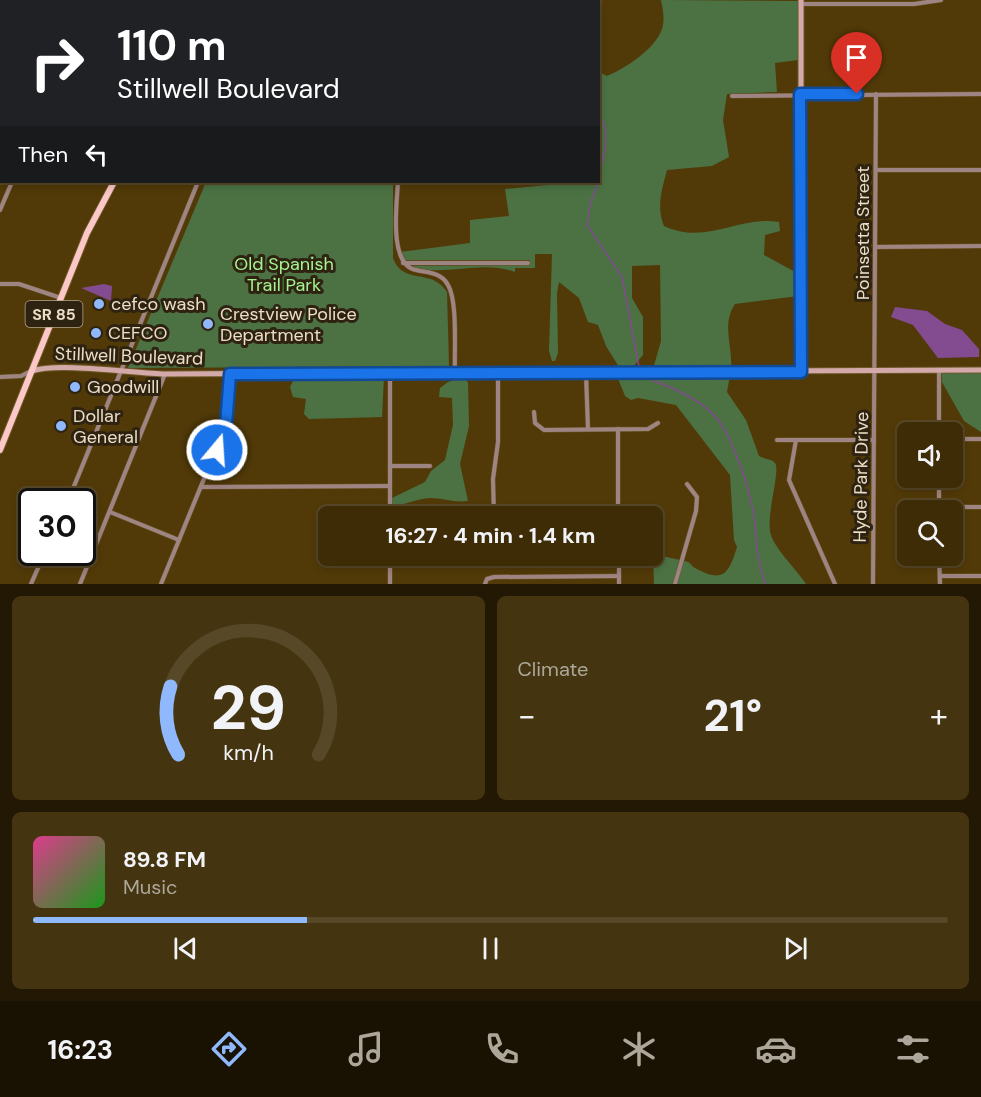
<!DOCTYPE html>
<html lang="en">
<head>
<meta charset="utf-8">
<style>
	body { margin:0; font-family:"DM Sans",sans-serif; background:#453410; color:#f1f3f6; height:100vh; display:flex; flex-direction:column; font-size:22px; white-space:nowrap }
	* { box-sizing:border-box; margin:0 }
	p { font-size:20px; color:#ada79b }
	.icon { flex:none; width:33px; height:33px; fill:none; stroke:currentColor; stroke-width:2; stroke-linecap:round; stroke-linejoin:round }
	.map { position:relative; height:584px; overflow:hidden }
	.details { display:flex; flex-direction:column; gap:12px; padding:12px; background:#221803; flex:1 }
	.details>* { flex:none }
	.hud { position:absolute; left:0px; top:0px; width:600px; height:183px; box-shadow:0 3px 9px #0003,0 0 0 2px #574828; background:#202124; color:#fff; overflow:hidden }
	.controls { position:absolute; left:897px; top:422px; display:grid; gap:12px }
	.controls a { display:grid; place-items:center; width:66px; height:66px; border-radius:9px; background:#3e2c06; box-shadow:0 3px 9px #0003,0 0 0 2px #574828; font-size:30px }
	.speed { position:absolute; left:18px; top:488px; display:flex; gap:12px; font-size:30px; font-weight:700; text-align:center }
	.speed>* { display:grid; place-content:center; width:78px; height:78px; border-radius:50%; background:#3e2c06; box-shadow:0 3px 9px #0003,0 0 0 2px #574828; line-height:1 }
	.speed .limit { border:3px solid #111; border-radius:9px; background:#fff; color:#111 }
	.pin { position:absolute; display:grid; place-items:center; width:51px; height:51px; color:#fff; margin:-62px -26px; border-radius:50% 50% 50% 0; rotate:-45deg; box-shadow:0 0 6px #0007 }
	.pin .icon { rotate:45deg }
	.me { position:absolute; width:66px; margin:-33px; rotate:18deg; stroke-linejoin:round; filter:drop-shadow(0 0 4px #0008) }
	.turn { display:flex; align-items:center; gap:21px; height:126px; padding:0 18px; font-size:27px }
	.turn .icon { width:78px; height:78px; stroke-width:2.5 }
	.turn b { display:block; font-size:42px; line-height:51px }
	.then { display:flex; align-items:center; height:57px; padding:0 18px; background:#0003; gap:12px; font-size:22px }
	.big { font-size:45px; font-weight:700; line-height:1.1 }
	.details .tile { flex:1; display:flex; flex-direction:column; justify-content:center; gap:9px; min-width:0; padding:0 21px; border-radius:9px; background:#453410 }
	.details .dial { align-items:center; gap:0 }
	.dial svg { height:156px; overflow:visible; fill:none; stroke:#574828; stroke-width:7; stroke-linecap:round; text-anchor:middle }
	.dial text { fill:#f1f3f6; stroke:none }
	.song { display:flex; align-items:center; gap:18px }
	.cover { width:72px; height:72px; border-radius:9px; background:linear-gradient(135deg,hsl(330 70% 55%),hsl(120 70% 35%)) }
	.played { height:6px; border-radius:3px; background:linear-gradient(90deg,#8fb8fd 30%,#574828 30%) }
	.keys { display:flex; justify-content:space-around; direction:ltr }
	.heat { display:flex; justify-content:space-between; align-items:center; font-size:33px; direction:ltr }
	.details .tiles { flex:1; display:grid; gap:12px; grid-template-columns:1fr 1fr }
	.tile:last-child { grid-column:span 2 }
	.trip { position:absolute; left:318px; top:506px; width:345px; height:60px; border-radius:9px; background:#3e2c06; box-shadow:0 3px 9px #0003,0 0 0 2px #574828; font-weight:700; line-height:60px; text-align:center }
	.tab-bar { display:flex; height:96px; justify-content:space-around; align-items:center; background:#191202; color:#ada79b }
	.tab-bar .icon { width:42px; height:42px }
	.tab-bar .current { color:#8fb8fd }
	.tab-bar b { font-size:27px; color:#f1f3f6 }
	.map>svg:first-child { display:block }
</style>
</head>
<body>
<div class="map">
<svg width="981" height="584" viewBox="0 0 981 584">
	<rect width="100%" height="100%" fill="#523a08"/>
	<g fill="#4c7244" fill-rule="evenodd">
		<path d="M661 0 798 1V60L775 63 777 92 727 94 723 120 729 157 712 166 667 170C662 189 656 207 664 226 707 246 738 215 779 222L780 231 765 235 764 255 797 273 798 296 735 304C721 325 733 346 731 369L621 370 606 346 598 325 588 322 579 298 559 282 557 293 558 353 555 361H552L549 351 552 254H535V268H515V272C481 259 443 278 409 266L529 265 530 260H403L400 252 470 243V220L509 216 505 189 558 184 559 182H598L599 72 607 76C626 68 655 49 662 29 665 20 663 9 661 0ZM660 265 661 341 653 369 632 368 643 355V317L632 298V266Z"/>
		<path d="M206 182H393V258C403 286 431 267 447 292L449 366 128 368Z"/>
		<path d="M449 368V370H234Z"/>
		<path d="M942 373H981V432L964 421 942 382Z"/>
		<path d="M730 375 727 392 746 420 759 456C764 459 772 459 775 463 781 471 765 516 771 535 775 549 797 570 806 584H677L684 561C691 562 690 565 695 568 724 584 729 573 737 547L734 540 730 475 676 405 638 398 631 400 625 396 617 376Z"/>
		<path d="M384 376 382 417 309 419 304 414 306 399 293 397 290 387 295 377Z"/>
		<path d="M465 377 468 383 469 426 460 464 468 501C455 503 443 498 430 498 416 499 405 505 392 506V498L425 482 431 471 445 460 453 425 452 398 439 397 440 388 448 382Z"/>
		<path d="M653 554 680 560 673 584H654Z"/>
	</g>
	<g fill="#834b90">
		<path d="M104 284 112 286 111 301 81 288Z"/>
		<path d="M895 307 927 311 945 324 962 330 979 349V357L938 358 913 325 891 317Z"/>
	</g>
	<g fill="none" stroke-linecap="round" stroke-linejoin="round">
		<g stroke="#834b90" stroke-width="1.5">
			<path d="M598 114C613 132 603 159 598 178"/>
			<path d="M598 182 590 205 587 225 622 277 639 367"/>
			<path d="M652 380C674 388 704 401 719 421 734 443 750 489 754 516 757 539 756 563 766 584"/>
		</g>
		<defs>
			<g id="street">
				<path d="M118 2 119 0"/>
				<path d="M265 2V0"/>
				<path d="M801 4H914L941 0"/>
				<path d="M732 96 981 94"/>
				<path d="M0 98 2 96"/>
				<path d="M0 141 2 142"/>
				<path d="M876 170H981"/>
				<path d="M398 182C397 203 388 265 416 270 428 273 441 272 448 285 458 302 454 351 455 373"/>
				<path d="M0 210 12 182"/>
				<path d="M876 247 981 246"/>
				<path d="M403 263H528"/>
				<path d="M0 284H19L61 298"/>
				<path d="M939 371V432"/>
				<path d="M586 374 588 429"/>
				<path d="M0 377 21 376 31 371"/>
				<path d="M534 412 535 423 544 430 648 429 658 423"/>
				<path d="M618 429V516"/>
				<path d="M952 439H981"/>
				<path d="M777 440H874"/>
				<path d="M796 440 789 480 835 584"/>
				<path d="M390 466H430"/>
				<path d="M201 487 390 486"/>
				<path d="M68 501 198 182"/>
				<path d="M939 507H981"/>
				<path d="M939 510V477"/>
				<path d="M110 512 179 540"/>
				<path d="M585 515H618"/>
				<path d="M390 516V374"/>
				<path d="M494 516 493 479 498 442V373"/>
				<path d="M619 555V584"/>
				<path d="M939 555 940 584"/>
				<path d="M940 576H981"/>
				<path d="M31 584 45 552"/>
				<path d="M80 584 165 374"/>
				<path d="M161 584 226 425 229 374"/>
				<path d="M390 584V555"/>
				<path d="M485 584 487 579 494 577 619 576"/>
				<path d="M675 584 696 511 697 497 687 484"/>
				<path d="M873 584 876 94"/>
			</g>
			<g id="secondary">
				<path d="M801 0V371"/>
				<path d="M32 371C58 362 133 373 165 374L981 370"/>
			</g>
			<g id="primary">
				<path d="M225 2 226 0"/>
				<path d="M0 450 87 233 114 182"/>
			</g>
		</defs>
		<use href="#street" stroke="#6e582a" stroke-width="5"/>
		<use href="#secondary" stroke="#6e582a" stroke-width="7"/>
		<use href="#primary" stroke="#6e582a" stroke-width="8"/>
		<use href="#street" stroke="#9e8483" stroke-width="4"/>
		<use href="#secondary" stroke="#d3aaa9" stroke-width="5"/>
		<use href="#primary" stroke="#fcc8c7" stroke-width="6"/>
	</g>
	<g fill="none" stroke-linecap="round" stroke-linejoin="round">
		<defs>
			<path id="route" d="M217 450 226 425 230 374 801 372 800 94H857"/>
		</defs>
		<use href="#route" stroke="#114b97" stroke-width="15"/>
		<use href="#route" stroke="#1a73e8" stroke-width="10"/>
	</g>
	<g fill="#8fb8fd" stroke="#2e2311" stroke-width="2">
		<circle cx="99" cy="304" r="6"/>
		<circle cx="208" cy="324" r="6"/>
		<circle cx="96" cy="333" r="6"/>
		<circle cx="75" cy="387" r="6"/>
		<circle cx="61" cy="426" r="6"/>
	</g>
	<g text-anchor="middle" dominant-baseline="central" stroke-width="6" stroke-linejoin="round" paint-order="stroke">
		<rect fill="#2e2311" stroke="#b3a690" stroke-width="1.5" x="25.5" y="301" width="57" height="26" rx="4.5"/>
		<g font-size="16" font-weight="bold" fill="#ecdec6">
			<text x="54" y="314">SR 85</text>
		</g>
		<g font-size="18" fill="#ecdec6" stroke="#2e2311">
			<text transform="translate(863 233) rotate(-90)">Poinsetta Street</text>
			<text transform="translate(129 356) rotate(2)">Stillwell Boulevard</text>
			<text transform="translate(861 477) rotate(-89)">Hyde Park Drive</text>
		</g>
		<g font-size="18" fill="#a4f492" stroke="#2e2311">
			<text x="284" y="264">Old Spanish<tspan x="284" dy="21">Trail Park</tspan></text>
		</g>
		<g font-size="18" fill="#ecdec6" stroke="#2e2311" text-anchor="start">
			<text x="111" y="304">cefco wash</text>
			<text x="220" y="314">Crestview Police<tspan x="220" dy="21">Department</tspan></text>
			<text x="108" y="333">CEFCO</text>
			<text x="87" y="387">Goodwill</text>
			<text x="73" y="416">Dollar<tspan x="73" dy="21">General</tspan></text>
		</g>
	</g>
</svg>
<div class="controls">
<a><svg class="icon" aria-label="sound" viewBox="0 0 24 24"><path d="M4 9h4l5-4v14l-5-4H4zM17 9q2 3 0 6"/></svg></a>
<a><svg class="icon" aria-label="search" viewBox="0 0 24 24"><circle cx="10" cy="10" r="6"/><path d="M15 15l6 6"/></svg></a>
</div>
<div class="speed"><div class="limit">30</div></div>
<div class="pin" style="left:857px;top:94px;background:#d93025"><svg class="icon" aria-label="arrive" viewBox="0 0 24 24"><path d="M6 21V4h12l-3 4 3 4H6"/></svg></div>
<svg class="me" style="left:217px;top:450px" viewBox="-20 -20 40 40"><circle r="17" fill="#1a73e8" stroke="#fff" stroke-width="3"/><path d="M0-11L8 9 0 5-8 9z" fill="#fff"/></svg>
<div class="trip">16:27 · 4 min · 1.4 km</div>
<div class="hud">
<div class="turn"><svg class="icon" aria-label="right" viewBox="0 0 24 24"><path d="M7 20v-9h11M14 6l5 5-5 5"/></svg><div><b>110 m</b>Stillwell Boulevard</div></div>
<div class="then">Then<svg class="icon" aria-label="left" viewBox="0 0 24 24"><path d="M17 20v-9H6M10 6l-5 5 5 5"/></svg></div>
</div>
</div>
<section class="details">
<div class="tiles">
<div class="tile dial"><svg viewBox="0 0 100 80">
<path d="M14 69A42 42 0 1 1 86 69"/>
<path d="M14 69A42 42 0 0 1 10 34" stroke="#8fb8fd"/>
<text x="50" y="56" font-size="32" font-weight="700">29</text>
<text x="50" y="72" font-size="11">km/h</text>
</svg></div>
<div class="tile"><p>Climate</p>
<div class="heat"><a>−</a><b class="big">21°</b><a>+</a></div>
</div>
<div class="tile">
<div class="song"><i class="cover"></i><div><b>89.8 FM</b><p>Music</p></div></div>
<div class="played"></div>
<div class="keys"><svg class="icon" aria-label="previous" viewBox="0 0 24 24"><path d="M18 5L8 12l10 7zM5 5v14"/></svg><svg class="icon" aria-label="pause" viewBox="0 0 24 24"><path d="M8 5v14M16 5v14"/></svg><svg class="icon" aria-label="next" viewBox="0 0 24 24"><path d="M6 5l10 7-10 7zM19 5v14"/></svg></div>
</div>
</div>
</section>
<nav class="tab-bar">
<b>16:23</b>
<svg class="icon current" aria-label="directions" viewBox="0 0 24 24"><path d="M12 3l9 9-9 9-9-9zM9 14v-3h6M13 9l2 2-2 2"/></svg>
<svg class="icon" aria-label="music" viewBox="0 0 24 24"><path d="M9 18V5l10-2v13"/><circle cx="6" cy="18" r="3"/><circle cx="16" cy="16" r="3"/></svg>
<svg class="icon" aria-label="phone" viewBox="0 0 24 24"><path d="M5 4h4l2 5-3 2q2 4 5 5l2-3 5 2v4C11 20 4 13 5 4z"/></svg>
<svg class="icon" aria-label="climate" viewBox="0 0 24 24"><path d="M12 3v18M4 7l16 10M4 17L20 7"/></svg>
<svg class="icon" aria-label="car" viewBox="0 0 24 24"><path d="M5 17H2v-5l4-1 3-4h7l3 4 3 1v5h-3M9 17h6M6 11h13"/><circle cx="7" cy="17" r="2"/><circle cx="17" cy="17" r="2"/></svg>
<svg class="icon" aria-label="filters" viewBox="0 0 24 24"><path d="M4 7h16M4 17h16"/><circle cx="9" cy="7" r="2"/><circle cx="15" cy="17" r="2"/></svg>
</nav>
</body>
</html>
